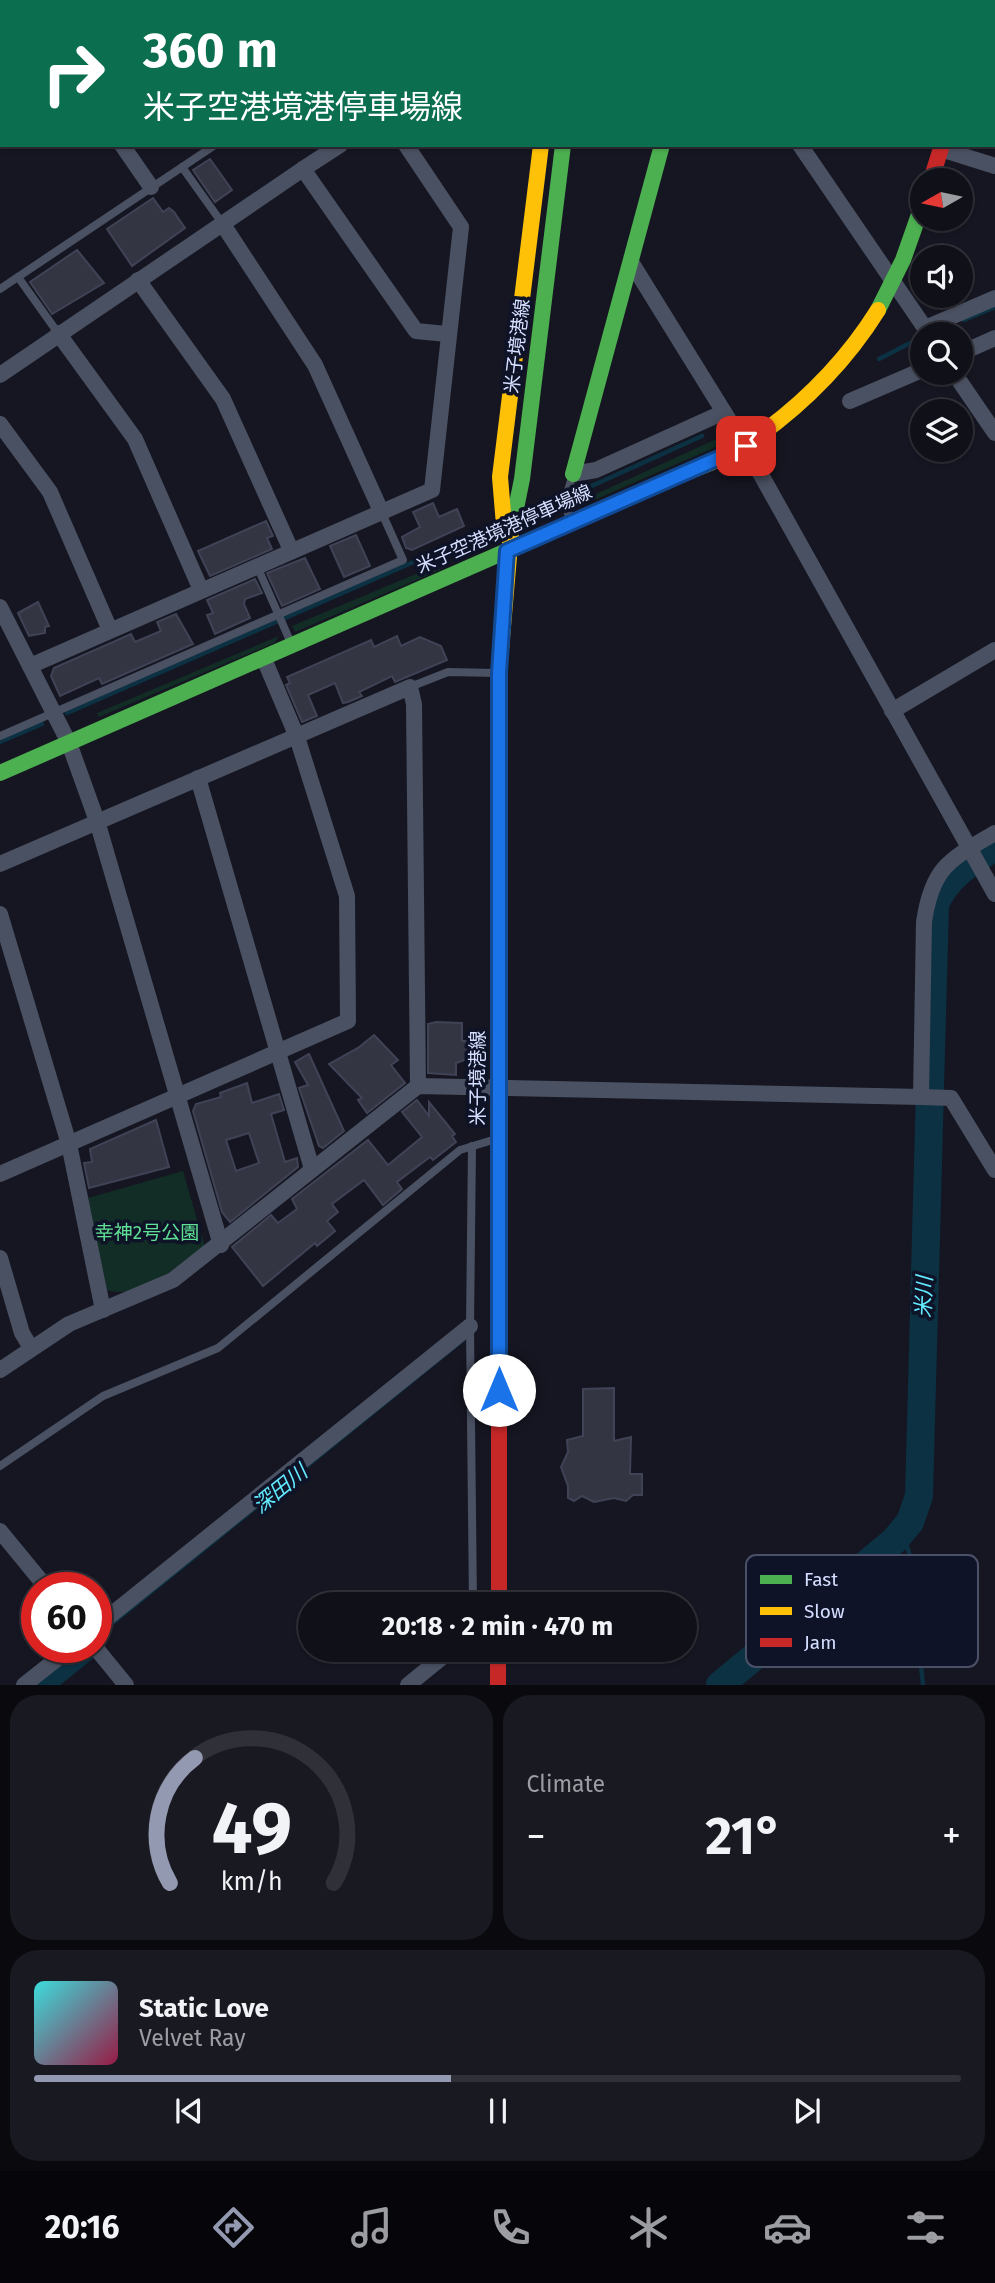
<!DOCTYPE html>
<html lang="en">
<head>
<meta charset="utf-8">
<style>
	body { margin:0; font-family:"Fira Sans","Noto Sans JP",sans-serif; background:#191922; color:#f1f3f6; height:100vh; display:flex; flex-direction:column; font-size:26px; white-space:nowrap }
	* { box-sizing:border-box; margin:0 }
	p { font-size:23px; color:#9c9da2 }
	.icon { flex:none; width:38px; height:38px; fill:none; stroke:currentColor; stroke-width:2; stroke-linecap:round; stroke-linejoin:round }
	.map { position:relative; height:1685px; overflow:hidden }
	.sheet { display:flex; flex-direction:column; gap:10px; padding:10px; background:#09090e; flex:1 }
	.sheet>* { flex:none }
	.hud { position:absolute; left:0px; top:0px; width:996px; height:147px; box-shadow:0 2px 5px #0004,0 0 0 2px #303038; background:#0b6e4f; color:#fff; overflow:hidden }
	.needle { width:46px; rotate:261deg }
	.buttons { position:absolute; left:910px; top:168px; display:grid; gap:14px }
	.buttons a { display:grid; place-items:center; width:63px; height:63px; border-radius:50%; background:#101019; box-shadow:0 2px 5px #0004,0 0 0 2px #303038; font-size:35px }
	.speed { position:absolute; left:21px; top:1572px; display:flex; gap:14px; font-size:35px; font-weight:700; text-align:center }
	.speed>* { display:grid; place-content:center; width:91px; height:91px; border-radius:50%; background:#101019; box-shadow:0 2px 5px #0004,0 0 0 2px #303038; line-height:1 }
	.speed .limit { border:10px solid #d22; background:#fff; color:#111 }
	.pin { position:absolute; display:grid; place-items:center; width:60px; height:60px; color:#fff; margin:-30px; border-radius:14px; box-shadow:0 4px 10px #0006 }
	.me { position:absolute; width:77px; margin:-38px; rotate:0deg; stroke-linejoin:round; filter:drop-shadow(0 0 5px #0008) }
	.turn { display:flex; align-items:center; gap:24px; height:147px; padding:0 28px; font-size:32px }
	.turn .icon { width:91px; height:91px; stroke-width:2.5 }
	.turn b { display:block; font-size:49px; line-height:60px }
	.big { font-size:52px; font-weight:700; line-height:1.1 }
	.sheet .card { flex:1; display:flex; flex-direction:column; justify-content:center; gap:10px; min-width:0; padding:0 24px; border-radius:28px; background:#191922 }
	.sheet .dial { align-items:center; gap:0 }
	.dial svg { height:182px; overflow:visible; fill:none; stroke:#303038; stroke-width:7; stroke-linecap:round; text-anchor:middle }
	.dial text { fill:#f1f3f6; stroke:none }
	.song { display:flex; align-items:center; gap:21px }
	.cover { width:84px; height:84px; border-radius:10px; background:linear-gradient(135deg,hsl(180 70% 55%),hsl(340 70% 35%)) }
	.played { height:7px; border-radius:4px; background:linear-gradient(90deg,#9299b1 45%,#303038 45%) }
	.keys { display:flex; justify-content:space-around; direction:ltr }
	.heat { display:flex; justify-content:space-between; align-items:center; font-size:38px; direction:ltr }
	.sheet .tiles { flex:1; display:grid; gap:10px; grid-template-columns:1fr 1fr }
	.card:last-child { grid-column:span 2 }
	.trip { position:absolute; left:298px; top:1592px; width:399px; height:70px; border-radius:35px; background:#101019; box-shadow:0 2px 5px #0004,0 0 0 2px #303038; font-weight:700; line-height:70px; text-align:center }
	.dock { display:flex; height:112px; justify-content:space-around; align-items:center; background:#06060a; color:#9c9da2 }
	.dock .icon { width:49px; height:49px }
	.dock .selected { color:#9299b1 }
	.dock b { font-size:32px; color:#f1f3f6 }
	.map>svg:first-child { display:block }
</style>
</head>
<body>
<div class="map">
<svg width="995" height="1685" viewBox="0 0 995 1685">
	<rect width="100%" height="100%" fill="#151621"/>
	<g fill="#122d25">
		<path d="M723 436 725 443 585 504 583 500Z"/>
		<path d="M437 565 440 570 295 632 292 626Z"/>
		<path d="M279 636 274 643 99 717 97 713Z"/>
		<path d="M183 1171 205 1247C182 1266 139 1301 107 1290L88 1198Z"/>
	</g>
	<path fill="#0b3143" d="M463 1338 465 1341 100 1636 98 1633Z"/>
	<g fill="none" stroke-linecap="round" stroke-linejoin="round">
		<g stroke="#0b3143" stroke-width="4.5">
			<path d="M964 320 995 307"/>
			<path d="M879 359 920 338"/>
			<path d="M585 489 702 436"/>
			<path d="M67 713 457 543"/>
			<path d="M0 742 42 724"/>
			<path d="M902 1531 910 1556 923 1685"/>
		</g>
		<g stroke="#0b3143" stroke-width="28">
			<path d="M38 1685 85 1647"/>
			<path d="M720 1685 894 1541 910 1522 919 1496 935 904C948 876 969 863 995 847"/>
		</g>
	</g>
	<g fill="#333543" stroke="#404356" stroke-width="2" fill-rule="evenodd">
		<path d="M210 159 232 190 215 202 193 170Z"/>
		<path d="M153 198 163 212 169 208 174 212 185 228 132 266 107 229Z"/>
		<path d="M77 250 104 283 52 314 30 282Z"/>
		<path d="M433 503 439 517 457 509 464 526 412 550 406 548 402 537 420 527 413 512Z"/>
		<path d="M266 521 273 536 267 538 272 549 210 576 198 551Z"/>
		<path d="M356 535 370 566 344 577 330 546Z"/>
		<path d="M305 558 320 589 282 606 267 573Z"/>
		<path d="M255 579 262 593 245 599 244 604 250 618 215 634 207 615 213 613 207 600Z"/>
		<path d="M38 602 49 626 45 627V633L29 636 18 613Z"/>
		<path d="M176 614 193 644 102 684 99 678 60 696 51 676 54 668 131 634 135 642 161 631 157 622Z"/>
		<path d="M397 636 401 646 420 637 441 646 447 660 395 682 392 676 359 692 362 696 348 702 343 703 335 683 308 695 317 716 302 722 286 685 290 683 287 677 371 640 374 647Z"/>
		<path d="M436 1022 462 1023V1041H467V1059L456 1063V1075L428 1073V1024Z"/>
		<path d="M374 1035 398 1060 391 1065 405 1083 367 1113 358 1100 362 1098 329 1064 358 1048Z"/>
		<path d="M309 1054 344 1131 323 1148 319 1146 299 1088 308 1085 295 1062Z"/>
		<path d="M247 1083 252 1103 279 1094 284 1110 271 1114 285 1162 297 1158 298 1167 230 1222 222 1212 193 1111 196 1104 221 1097 220 1093ZM249 1133 259 1163 236 1171 226 1140Z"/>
		<path d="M417 1100 429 1116V1102L455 1134 452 1136 456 1142 433 1160 430 1157 397 1182 402 1189 383 1205 364 1180 332 1204 338 1212 327 1221 335 1231 317 1246 315 1243 263 1286 232 1247 271 1215 278 1223 297 1209 292 1199 368 1140 388 1165 422 1137 402 1112Z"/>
		<path d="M156 1120 169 1167 89 1188 84 1163 92 1162 90 1149Z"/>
		<path d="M614 1388V1441L631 1437 630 1474H642V1495H633L626 1501 614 1498 594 1502 582 1496 574 1501 568 1498V1486L561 1467 568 1452 567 1440 583 1436V1389Z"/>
	</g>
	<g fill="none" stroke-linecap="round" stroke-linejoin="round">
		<g stroke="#4a5162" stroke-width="8">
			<path d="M182 167 222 223"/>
			<path d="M18 277 58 333"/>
			<path d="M0 289 215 145"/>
			<path d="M569 520 566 497 573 474"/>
			<path d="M257 566 291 643"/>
			<path d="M410 687 448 672 496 673"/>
			<path d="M0 736 403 560 381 511"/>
			<path d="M472 1146 470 1326 473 1605"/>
			<path d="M0 1466 103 1396 218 1348 460 1150 496 1139"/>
		</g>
		<g stroke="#4a5162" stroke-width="16">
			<path d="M23 0 24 2"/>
			<path d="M379 0 381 2"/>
			<path d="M963 0 967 2"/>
			<path d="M122 145 151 187"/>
			<path d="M800 145 929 334"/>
			<path d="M941 149 995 166"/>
			<path d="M303 169 340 145"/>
			<path d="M222 223 315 365 381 511"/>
			<path d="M631 262 745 446 995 894"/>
			<path d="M138 280 223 399 291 550"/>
			<path d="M925 328 995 298"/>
			<path d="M58 333 135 439 201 590"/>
			<path d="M961 353 995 338"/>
			<path d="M954 373 995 433"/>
			<path d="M0 375 303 169 416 331 447 334"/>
			<path d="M850 401 922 370"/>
			<path d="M0 424 50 492 110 630"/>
			<path d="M573 474 596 470 724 412"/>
			<path d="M0 607 69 743 97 821 221 1245"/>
			<path d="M30 666 432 490 461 227 406 145"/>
			<path d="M892 711 995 650"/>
			<path d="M198 778 312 1169"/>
			<path d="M0 864 410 687 414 704 418 1086"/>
			<path d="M0 914 69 1144 103 1310"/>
			<path d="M921 1097 951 1098 995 1170"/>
			<path d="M0 1174 348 1021 347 896 297 737 264 659"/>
			<path d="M0 1258 22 1333 31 1348"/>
			<path d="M0 1370 69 1324 173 1280 418 1086 921 1097 924 922C932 867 950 859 995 833"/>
			<path d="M0 1531 46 1587"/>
			<path d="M96 1627 470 1326"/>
			<path d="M95 1647 126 1685"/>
			<path d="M24 1685 72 1647"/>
			<path d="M408 1685 451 1650"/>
		</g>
		<g stroke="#4caf50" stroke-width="16">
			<path d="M878 310 903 260 922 206"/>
			<path d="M573 474 662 145"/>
			<path d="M511 533 522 479 563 145"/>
			<path d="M0 773 673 478"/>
			<path d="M499 854V1411"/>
		</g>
		<g stroke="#ffc107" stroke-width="16">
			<path d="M587 0V2"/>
			<path d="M702 0V2"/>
			<path d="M567 2 568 0"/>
			<path d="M994 4 995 1"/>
			<path d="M673 478C697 467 726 459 747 444 798 409 845 363 878 310"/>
			<path d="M504 525 500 477 541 145"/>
			<path d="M499 854V673L511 533"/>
		</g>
		<g stroke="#c62828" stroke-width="16">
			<path d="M931 180 942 145"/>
			<path d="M499 1411V1605"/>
			<path d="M498 1650V1685"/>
		</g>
	</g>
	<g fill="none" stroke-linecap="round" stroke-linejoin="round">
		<defs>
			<path id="route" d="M499 1390V673L507 551 746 446"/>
		</defs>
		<use href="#route" stroke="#114b97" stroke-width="18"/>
		<use href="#route" stroke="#1a73e8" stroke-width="12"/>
	</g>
	<g text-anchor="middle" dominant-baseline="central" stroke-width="7" stroke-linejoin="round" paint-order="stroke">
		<g font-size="19" fill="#d5dfff" stroke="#0f1327">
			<text transform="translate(517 346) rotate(-83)">米子境港線</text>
			<text transform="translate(504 529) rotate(-24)">米子空港境港停車場線</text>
			<text transform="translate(477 1078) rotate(-90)">米子境港線</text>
		</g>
		<g font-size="19" fill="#5fe195" stroke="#0f1327">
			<text x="147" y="1232">幸神2号公園</text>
		</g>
		<g font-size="21" font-style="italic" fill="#63ebff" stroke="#0f1327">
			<text transform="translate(924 1297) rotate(-88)">米川</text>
			<text transform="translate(280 1489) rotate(-39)">深田川</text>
		</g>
	</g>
	<rect x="746" y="1555" width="232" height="112" rx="10" fill="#0f1327" stroke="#4a5068" stroke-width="2"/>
	<rect x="760" y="1575" width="32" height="9" fill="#4caf50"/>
	<rect x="760" y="1607" width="32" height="8" fill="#ffc107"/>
	<rect x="760" y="1638" width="32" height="9" fill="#c62828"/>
	<g font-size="19" fill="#d5dfff">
		<text x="804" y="1586">Fast</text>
		<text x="804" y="1618">Slow</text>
		<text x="804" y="1649">Jam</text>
	</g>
</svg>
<div class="buttons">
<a><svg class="needle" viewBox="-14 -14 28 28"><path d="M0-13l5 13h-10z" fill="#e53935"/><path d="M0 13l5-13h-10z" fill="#9c9da2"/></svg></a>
<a><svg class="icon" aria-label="sound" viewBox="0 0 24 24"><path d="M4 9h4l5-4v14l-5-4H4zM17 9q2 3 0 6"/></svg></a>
<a><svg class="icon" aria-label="search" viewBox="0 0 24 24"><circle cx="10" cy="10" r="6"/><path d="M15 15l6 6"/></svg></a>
<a><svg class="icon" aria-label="layers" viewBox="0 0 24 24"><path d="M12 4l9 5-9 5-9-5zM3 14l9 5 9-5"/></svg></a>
</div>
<div class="speed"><div class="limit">60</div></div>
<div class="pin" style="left:746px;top:446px;background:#d93025"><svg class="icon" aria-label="arrive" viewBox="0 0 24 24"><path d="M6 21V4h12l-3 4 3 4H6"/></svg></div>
<svg class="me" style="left:499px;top:1390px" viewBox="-20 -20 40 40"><circle r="19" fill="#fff"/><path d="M0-13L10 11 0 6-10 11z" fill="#1a73e8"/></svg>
<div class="trip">20:18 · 2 min · 470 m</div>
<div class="hud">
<div class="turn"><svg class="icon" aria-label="right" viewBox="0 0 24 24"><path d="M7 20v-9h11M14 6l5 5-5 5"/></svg><div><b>360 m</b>米子空港境港停車場線</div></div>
</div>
</div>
<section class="sheet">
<div class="tiles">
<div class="card dial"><svg viewBox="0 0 100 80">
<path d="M14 69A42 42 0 1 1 86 69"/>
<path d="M14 69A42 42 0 0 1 25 14" stroke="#9299b1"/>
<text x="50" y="56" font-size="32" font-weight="700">49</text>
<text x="50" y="72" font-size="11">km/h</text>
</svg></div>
<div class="card"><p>Climate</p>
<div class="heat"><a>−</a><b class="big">21°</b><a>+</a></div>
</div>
<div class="card">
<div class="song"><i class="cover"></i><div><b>Static Love</b><p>Velvet Ray</p></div></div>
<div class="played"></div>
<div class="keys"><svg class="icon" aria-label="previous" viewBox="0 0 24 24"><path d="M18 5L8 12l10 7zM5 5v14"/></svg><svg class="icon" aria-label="pause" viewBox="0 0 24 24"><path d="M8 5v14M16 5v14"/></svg><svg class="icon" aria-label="next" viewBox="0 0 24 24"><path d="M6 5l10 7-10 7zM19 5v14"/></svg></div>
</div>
</div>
</section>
<nav class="dock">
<b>20:16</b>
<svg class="icon selected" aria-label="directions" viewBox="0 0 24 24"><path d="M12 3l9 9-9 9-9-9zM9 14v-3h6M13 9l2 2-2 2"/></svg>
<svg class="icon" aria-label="music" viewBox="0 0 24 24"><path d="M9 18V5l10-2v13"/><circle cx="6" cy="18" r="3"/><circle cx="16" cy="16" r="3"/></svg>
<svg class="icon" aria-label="phone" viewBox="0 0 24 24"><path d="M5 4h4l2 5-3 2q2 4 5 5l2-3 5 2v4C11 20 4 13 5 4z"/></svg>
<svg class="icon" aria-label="climate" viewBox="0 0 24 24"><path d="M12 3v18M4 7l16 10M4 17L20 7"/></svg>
<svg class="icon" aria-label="car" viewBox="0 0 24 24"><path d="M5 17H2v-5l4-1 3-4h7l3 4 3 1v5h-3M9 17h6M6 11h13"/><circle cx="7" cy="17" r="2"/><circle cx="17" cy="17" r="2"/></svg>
<svg class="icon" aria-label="filters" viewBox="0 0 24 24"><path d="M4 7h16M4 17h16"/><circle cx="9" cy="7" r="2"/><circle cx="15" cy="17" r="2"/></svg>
</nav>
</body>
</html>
